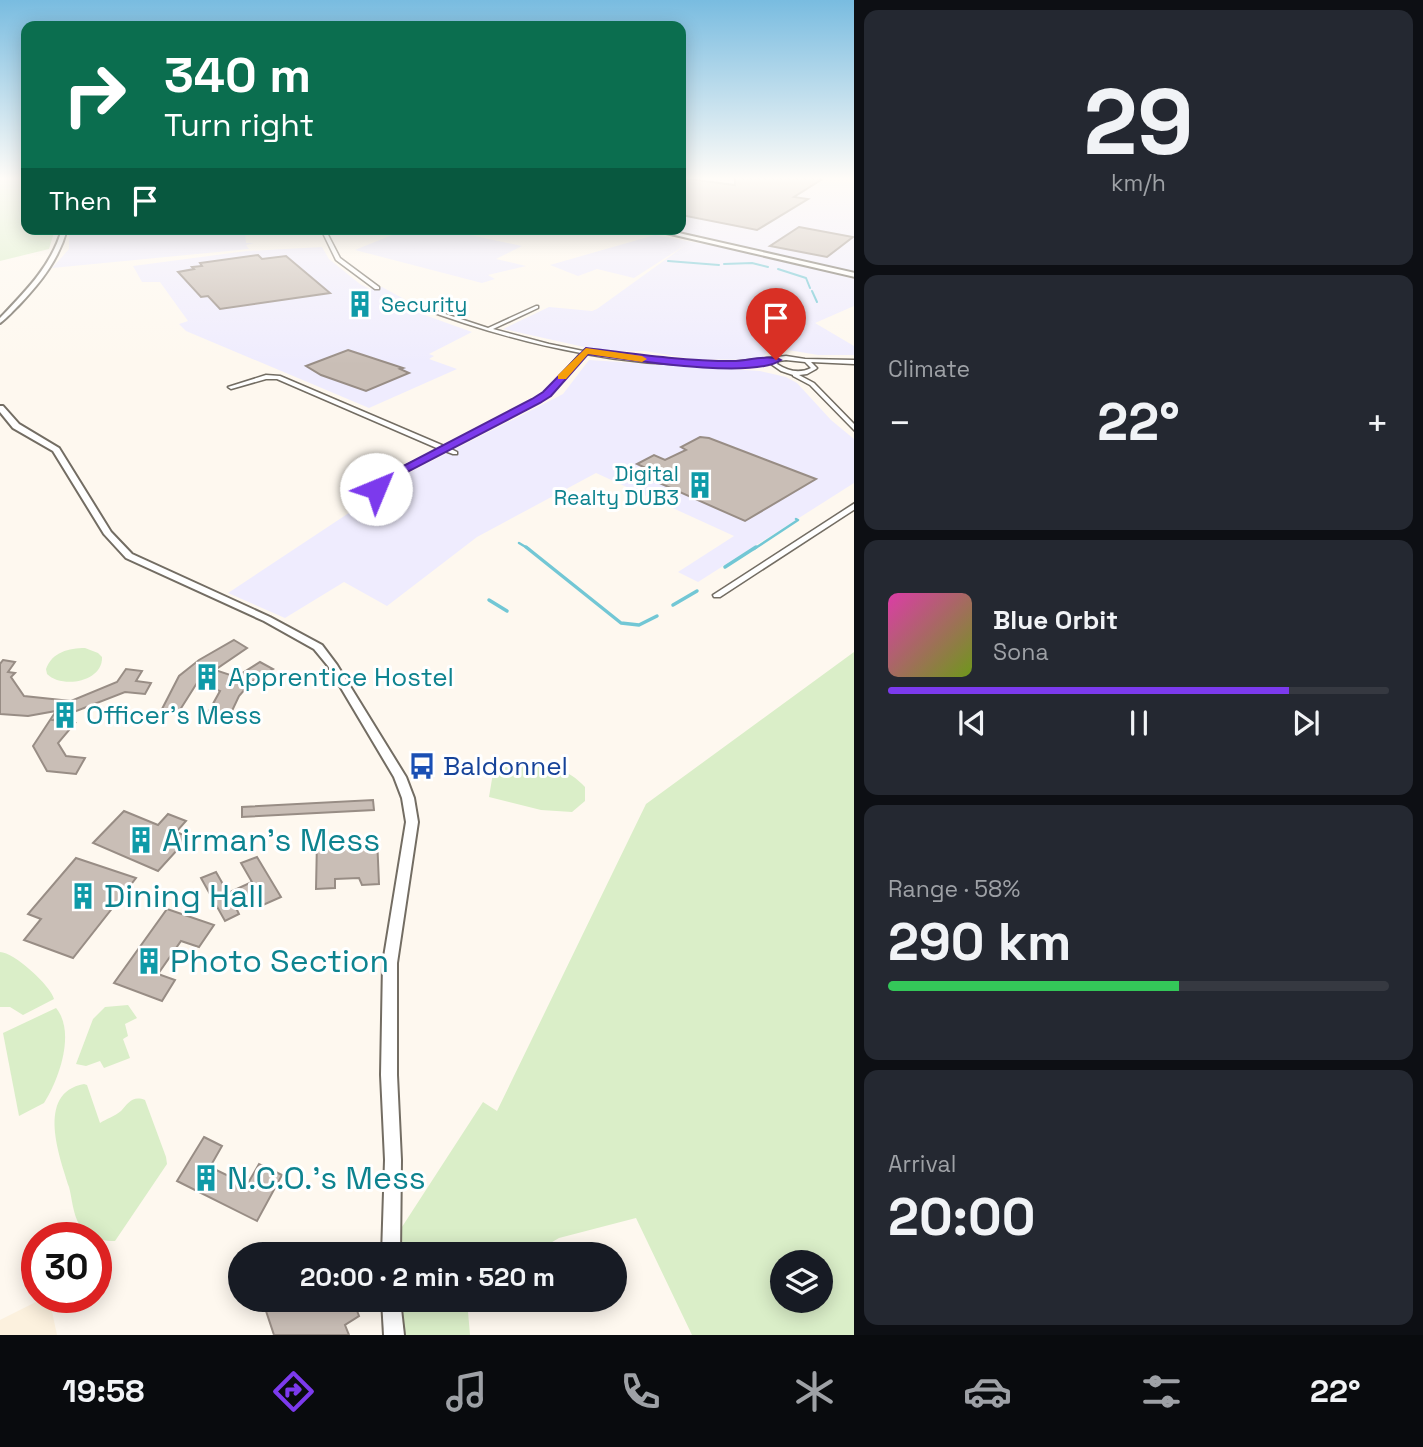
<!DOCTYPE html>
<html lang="en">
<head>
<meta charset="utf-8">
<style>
	body { margin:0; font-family:"Space Grotesk",sans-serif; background:#242831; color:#f1f3f6; height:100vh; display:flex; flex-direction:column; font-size:26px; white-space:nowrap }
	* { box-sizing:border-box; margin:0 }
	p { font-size:23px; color:#9ea1a6 }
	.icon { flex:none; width:38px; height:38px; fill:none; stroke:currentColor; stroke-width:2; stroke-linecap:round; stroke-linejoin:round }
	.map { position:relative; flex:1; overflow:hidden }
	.sheet { display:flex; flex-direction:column; gap:10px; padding:10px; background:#0d0f14; width:569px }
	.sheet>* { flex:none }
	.banner { position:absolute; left:21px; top:21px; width:665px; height:214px; border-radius:14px; box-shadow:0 4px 18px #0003; background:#0b6e4f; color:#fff; overflow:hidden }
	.fabs { position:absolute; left:770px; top:1250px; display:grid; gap:14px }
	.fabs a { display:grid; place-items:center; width:63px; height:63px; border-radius:50%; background:#171b24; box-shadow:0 4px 18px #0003; font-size:35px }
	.speed { position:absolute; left:21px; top:1222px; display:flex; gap:14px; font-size:35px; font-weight:700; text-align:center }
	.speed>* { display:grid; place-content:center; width:91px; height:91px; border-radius:50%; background:#171b24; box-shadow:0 4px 18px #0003; line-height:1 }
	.speed .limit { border:10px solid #d22; background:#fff; color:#111 }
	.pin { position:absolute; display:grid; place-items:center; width:60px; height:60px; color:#fff; margin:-72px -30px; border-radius:50% 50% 50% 0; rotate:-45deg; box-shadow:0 0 7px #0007 }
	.pin .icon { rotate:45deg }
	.me { position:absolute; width:77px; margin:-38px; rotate:45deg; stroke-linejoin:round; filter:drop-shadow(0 0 5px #0008) }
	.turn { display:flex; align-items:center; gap:24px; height:147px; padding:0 28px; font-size:32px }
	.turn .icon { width:91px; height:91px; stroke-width:2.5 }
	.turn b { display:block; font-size:49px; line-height:60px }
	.then { display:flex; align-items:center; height:66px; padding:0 28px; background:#0003; gap:14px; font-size:26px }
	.big { font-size:52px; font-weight:600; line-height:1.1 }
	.sheet .widget { flex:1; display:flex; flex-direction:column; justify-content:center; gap:10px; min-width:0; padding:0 24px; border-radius:14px; background:#242831 }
	.sheet .dial { align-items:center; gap:0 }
	.dial b { font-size:91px; line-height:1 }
	.song { display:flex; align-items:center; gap:21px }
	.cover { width:84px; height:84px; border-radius:10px; background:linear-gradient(135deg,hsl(320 70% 55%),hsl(80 70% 35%)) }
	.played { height:7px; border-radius:4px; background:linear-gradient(90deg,#7c3aed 80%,#363941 80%) }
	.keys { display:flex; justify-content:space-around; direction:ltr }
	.heat { display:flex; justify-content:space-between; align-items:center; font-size:38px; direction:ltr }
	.charge { height:10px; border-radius:5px; background:linear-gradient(90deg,#34c759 58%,#363941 0) }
	.trip { position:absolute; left:228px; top:1242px; width:399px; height:70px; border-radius:35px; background:#171b24; box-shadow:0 4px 18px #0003; font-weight:600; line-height:70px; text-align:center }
	.dock { display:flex; height:112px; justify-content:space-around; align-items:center; background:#090b0e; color:#9ea1a6 }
	.dock .icon { width:49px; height:49px }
	.dock .active { color:#7c3aed }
	.dock b { font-size:32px; color:#f1f3f6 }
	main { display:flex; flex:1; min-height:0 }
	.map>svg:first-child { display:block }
</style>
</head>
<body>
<main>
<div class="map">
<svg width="855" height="1335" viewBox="0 0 855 1335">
	<rect width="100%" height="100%" fill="#fef8ef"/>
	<path fill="#fcf1de" d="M46 1297H49L57 1335H0V1320Z"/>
	<g fill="#efecfe">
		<path d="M681 178H854V272L669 229H681Z"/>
		<path d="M69 229H283L245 235 246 243H254L246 245 249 249 52 268 69 249Z"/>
		<path d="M407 229H441L522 246 496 259 526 266 488 275 495 279 482 283 355 250Z"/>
		<path d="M655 235 768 256 854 279V306L815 323 854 346V355H818L776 348V350H769L763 357 753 360 693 359 645 351H612L584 347 503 329 549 307 592 311 597 309 687 244 634 278 597 269 578 276 550 265Z"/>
		<path d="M322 247 329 259 360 284 370 289 382 287 417 306 408 309 472 332 429 354 434 356 429 359 457 369 369 408 186 331 179 324 188 321 160 282H142L133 266 247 251Z"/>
		<path d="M589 360 760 371 786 377 797 383 831 420 854 439V483L698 582 678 572 734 536 596 473 477 537 387 606 344 582 285 618 228 593 376 495 387 484 563 394Z"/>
	</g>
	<g fill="#daeec8" fill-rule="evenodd">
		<path d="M0 178H26V229H55L49 249 0 261Z"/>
		<path d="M85 648 98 653 102 657C103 682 62 689 47 674L46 669C52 652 69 648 85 648Z"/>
		<path d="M854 652V1335H692L636 1218 559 1238 530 1255H400V1230L483 1102 497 1111 646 804ZM782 1262H821V1300H782Z"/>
		<path d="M517 760C544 765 566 766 585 787V801L572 812 541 810 489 797 494 767Z"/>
		<path d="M0 952C14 952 51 986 54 999L23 1015 10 1007H0Z"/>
		<path d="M128 1005 137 1018 125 1024 128 1036 123 1039 130 1058 104 1068 100 1061 86 1066 76 1064 93 1019 105 1007Z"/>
		<path d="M56 1008C76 1032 59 1079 44 1103L19 1116 3 1033Z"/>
		<path d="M84 1084 87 1085 100 1123C106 1119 115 1116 121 1111 128 1103 133 1095 145 1100L166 1157 167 1164 115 1241C102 1242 87 1236 79 1224 73 1214 72 1198 69 1187 60 1158 35 1093 84 1084Z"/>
		<path d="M399 1300H467L470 1335H404Z"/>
	</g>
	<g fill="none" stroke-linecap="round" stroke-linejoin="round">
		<g stroke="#72c7d5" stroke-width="2">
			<path d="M668 261 719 265"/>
			<path d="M724 264 752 263 768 267"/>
			<path d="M778 269 806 278 810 288"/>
			<path d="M812 291 817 302"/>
		</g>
		<g stroke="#72c7d5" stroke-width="2.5">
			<path d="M519 543 529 549"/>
			<path d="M754 549 798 520 796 519"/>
		</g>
		<g stroke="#72c7d5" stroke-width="3.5">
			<path d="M526 547 621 623 639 625 657 616"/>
			<path d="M725 567 756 547"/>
			<path d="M489 600 507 611"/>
			<path d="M673 605 697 591"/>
		</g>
	</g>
	<g fill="#c9beb6" stroke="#988d85" stroke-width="2">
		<path d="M681 178 735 185V178H824L794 197 808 199 757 230 681 215Z"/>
		<path d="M799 227 853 237 827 257 770 246Z"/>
		<path d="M258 255 262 259 286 256 330 293 220 309 208 296 201 297 178 272 194 269 192 267 202 266 200 263Z"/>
		<path d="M348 350 403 368 400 369 409 373 366 391 321 375 306 366Z"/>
		<path d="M700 437 709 438 816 479 745 521 639 474 648 469 637 464 654 455 665 460 686 450 681 447Z"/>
		<path d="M234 640 247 648 215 670 236 677 260 662 273 669 251 682 239 696 231 713 209 711 220 691 197 683 178 713 161 711 179 676 199 660Z"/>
		<path d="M3 660 15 662 8 672 15 673 11 677 24 696 71 701 117 682 126 669 142 671 136 681 151 683 145 694 125 692 53 720 75 723 58 743 66 756 85 758 76 774 47 771 33 746 56 711 28 716 0 714V664Z"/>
		<path d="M373 800 374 810 242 817V807Z"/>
		<path d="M124 811 158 825 168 814 186 821 176 832 189 837 158 871 93 843Z"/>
		<path d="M377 837 379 884 362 885 359 878 335 879V888L316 889 317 841Z"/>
		<path d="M257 857 281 897 263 905 259 898 236 908 239 914 225 921 201 878 216 872 228 893 252 882 241 863Z"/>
		<path d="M76 858 136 878 73 958 24 940 41 919 28 914Z"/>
		<path d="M167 909 214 925 199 947 181 941 158 974 175 980 162 1001 114 983Z"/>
		<path d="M204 1137 222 1146 210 1167 247 1185 259 1164 282 1175 257 1221 177 1181Z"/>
		<path d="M286 1300H353L359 1316 345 1325 349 1335H274L266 1311Z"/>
	</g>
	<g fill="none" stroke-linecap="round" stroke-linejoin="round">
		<defs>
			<g id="minor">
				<path d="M321 229H325L340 258 379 287V289H375L336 260Z"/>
				<path d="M418 305 488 328 536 306H538V308L493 329 549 344 583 351 586 349 588 351 595 353 641 359 687 362H732L786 356 805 359 855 360V364L811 362 817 368 816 369 807 374 799 375 814 383 855 425V431L810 385 793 376V375L781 371 771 364 772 362C710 367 648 366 586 354L549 395 537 403 449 448 457 452V454H453L445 451 376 486 383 489V491C374 492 361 488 354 483L357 481 369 484 439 449 277 379H266L231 389 228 387 266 375 280 376 444 446 533 401 545 393 581 353C525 343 472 327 418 307ZM786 360 805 362 811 368C799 374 788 371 777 364L778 361Z"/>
				<path d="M855 503V509L720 597H714L713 595Z"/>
			</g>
			<g id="tertiary">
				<path d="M62 229H67C59 259 41 282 20 304 14 310 7 318 0 323V318C26 291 52 265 62 229Z"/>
				<path d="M0 406H3L19 424 59 448 111 532 132 554 270 617 322 645 337 665 406 777 414 798 418 822 397 963V1075L401 1160 400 1255H382L385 1160 381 1075 383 963 406 822 402 798 394 777 328 666 314 649 264 621 126 558 104 534 53 451 13 428 0 412Z"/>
				<path d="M382 1300H400L404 1335H384Z"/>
			</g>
			<path id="secondary" d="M649 229H661L855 273V277Z"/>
		</defs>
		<use href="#minor" stroke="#736d63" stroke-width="3"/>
		<use href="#tertiary" stroke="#736d63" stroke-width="4"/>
		<use href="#secondary" stroke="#736d63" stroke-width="4"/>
		<use href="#minor" fill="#fff" fill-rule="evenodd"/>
		<use href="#tertiary" fill="#fff" fill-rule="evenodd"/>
		<use href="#secondary" fill="#fff" fill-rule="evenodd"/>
	</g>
	<linearGradient id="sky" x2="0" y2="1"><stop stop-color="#79bce0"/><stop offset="0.49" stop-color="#fffcf8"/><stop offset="1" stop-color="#fffcf8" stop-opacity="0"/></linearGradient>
	<rect width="855" height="364" fill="url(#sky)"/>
	<path fill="#7c3aed" stroke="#51269a" stroke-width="2" d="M586 348C635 354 684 361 733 361 746 361 771 354 781 360 752 380 627 359 588 354L551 396 540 403 380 486 382 489 380 492H372L363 487 532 399 543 392Z"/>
	<path fill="#f59e0b" d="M586 348 642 356 647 359 642 362 588 354 566 379H558V375Z"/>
	<defs>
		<symbol id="building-bare" viewBox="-9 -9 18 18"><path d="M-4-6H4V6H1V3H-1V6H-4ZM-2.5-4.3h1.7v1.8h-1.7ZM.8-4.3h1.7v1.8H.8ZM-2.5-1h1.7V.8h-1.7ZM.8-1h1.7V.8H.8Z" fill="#0f9aa8" stroke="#fff" stroke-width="2.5" paint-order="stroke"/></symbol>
		<symbol id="bus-bare" viewBox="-9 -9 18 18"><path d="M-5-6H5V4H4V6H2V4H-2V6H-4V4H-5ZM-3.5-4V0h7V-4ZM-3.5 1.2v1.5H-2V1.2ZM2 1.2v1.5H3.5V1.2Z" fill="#1a4fb4" stroke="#fff" stroke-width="2.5" paint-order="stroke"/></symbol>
	</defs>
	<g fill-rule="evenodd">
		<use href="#building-bare" x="341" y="285" width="38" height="38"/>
		<use href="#building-bare" x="681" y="466" width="38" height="38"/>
		<use href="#building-bare" x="188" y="658" width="38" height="38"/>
		<use href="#building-bare" x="46" y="696" width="38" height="38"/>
		<use href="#bus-bare" x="403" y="747" width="38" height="38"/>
		<use href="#building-bare" x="122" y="821" width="38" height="38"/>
		<use href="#building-bare" x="64" y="877" width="38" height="38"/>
		<use href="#building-bare" x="130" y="942" width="38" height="38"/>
		<use href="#building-bare" x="187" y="1159" width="38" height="38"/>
	</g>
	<g text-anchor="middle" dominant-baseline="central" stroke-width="6" stroke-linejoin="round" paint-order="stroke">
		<g font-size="21" fill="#0d838f" stroke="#fff" text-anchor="start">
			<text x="381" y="304">Security</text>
			<text x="679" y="473" text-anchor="end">Digital<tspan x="679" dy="24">Realty DUB3</tspan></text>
		</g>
		<g font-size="26" fill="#0d838f" stroke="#fff" text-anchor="start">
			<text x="228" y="677">Apprentice Hostel</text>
			<text x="86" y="715">Officer's Mess</text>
		</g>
		<g font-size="26" fill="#164399" stroke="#fff" text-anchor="start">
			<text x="443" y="766">Baldonnel</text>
		</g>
		<g font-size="32" fill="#0d838f" stroke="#fff" text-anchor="start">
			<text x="162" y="840">Airman's Mess</text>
			<text x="104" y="896">Dining Hall</text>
			<text x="170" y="961">Photo Section</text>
			<text x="227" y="1178">N.C.O.'s Mess</text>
		</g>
	</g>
</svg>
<div class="fabs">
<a><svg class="icon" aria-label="layers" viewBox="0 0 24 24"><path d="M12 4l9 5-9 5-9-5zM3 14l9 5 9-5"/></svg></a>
</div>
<div class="speed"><div class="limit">30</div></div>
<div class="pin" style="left:776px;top:360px;background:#d93025"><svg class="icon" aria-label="arrive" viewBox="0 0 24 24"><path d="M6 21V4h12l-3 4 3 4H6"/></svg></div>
<svg class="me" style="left:376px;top:489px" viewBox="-20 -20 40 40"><circle r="19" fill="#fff"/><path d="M0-13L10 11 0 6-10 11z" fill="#7c3aed"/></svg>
<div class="trip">20:00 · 2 min · 520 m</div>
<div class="banner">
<div class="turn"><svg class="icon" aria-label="right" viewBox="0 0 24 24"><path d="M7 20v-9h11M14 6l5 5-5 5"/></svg><div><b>340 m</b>Turn right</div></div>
<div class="then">Then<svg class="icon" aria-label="arrive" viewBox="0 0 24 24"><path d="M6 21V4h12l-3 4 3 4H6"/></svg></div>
</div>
</div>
<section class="sheet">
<div class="widget dial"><b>29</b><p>km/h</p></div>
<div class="widget"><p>Climate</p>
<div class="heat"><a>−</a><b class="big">22°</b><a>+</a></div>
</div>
<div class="widget">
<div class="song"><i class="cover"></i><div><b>Blue Orbit</b><p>Sona</p></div></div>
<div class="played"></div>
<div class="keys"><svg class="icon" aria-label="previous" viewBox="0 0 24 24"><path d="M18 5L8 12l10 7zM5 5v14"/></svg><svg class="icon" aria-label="pause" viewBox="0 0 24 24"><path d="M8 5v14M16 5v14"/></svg><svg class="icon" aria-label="next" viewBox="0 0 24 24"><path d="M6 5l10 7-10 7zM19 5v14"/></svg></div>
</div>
<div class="widget"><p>Range · 58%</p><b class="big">290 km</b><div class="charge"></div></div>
<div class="widget"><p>Arrival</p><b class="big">20:00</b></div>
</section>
</main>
<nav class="dock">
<b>19:58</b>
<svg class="icon active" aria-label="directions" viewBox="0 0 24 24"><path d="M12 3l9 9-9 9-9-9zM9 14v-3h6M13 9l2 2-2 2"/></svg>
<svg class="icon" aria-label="music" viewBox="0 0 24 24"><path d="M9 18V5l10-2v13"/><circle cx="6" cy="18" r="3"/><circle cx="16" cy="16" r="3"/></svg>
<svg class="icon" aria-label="phone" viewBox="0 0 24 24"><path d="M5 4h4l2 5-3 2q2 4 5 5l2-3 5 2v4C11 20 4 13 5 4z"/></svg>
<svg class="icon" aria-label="climate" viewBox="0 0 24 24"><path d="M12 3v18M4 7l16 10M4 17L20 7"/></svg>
<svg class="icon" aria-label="car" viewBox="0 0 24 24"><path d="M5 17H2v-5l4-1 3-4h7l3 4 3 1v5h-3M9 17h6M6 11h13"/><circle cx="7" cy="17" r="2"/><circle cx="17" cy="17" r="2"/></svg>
<svg class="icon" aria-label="filters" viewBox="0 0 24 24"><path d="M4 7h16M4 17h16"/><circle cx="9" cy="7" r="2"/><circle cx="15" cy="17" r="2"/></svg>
<b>22°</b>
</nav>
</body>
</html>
